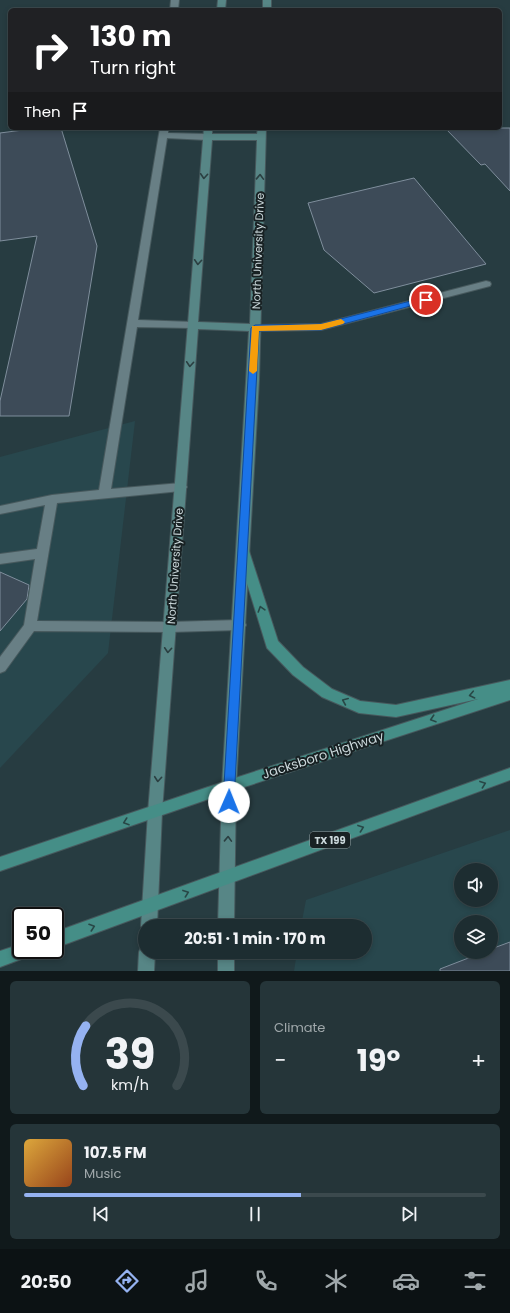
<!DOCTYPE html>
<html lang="en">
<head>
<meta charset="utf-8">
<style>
	body { margin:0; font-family:Poppins,sans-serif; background:#253539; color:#f1f3f6; height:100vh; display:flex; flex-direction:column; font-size:15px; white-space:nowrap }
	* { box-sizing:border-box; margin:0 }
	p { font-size:13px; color:#a0a8ab }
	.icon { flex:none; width:22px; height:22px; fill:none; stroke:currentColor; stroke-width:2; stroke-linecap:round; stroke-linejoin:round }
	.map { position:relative; height:971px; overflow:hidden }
	.panel { display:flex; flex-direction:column; gap:10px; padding:10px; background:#10191b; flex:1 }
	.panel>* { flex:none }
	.banner { position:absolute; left:8px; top:8px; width:494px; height:122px; border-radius:6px; box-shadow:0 2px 6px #0003,0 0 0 1px #3b494d; background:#202124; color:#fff; overflow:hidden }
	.fabs { position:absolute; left:454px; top:863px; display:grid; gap:8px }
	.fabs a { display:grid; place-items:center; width:44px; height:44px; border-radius:50%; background:#1d2d31; box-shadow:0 2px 6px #0003,0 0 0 1px #3b494d; font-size:20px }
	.speed { position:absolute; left:12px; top:907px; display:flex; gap:8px; font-size:20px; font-weight:700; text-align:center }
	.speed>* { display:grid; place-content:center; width:52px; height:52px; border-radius:50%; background:#1d2d31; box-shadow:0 2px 6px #0003,0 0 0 1px #3b494d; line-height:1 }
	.speed .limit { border:2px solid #111; border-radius:6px; background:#fff; color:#111 }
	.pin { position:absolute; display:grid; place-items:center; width:34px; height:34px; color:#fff; margin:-17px; border:2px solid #fff; border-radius:50%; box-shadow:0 1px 4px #0007 }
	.me { position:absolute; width:44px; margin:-22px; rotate:1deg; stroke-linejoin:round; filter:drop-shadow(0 0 3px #0008) }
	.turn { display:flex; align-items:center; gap:14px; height:84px; padding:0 16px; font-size:18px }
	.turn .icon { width:52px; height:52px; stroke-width:2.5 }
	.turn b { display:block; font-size:28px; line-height:34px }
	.then { display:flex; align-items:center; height:38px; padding:0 16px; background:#0003; gap:8px; font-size:15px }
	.big { font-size:30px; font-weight:700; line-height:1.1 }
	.panel .tile { flex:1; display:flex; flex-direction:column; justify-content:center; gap:6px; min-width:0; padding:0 14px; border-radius:6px; background:#253539 }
	.panel .dial { align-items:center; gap:0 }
	.dial svg { height:104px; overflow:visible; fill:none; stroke:#3b494d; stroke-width:7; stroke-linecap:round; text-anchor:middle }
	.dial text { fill:#f1f3f6; stroke:none }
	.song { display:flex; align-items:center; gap:12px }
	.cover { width:48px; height:48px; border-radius:6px; background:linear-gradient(135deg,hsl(40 70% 55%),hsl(20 70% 35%)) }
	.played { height:4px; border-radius:2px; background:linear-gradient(90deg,#95b2f1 60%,#3b494d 60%) }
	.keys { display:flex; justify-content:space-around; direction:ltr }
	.heat { display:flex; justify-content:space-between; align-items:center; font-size:22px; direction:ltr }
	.panel .tiles { flex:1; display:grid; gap:10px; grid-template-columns:1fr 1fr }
	.tile:last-child { grid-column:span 2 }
	.trip { position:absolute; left:138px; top:919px; width:234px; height:40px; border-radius:20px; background:#1d2d31; box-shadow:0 2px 6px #0003,0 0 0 1px #3b494d; font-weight:700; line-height:40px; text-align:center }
	.tabs { display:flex; height:64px; justify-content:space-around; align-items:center; background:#0c1214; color:#a0a8ab }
	.tabs .icon { width:28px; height:28px }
	.tabs .on { color:#95b2f1 }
	.tabs b { font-size:18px; color:#f1f3f6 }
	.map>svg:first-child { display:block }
</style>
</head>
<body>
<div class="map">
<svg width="510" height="971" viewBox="0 0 510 971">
	<rect width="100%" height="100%" fill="#273c41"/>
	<g fill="#28474d" fill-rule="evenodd">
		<path d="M135 421 108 653 0 768V457Z"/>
		<path d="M510 830V971H294L297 952H365V926H301L306 900ZM461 870H491V900H461ZM461 922H491V952H461Z"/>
	</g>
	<g fill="#3d4b58" stroke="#7f8e9c">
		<path d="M22 128H61L97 246 69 416H0V401L37 236 0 241V133L23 130Z"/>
		<path d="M445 128H510V191L485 164 481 165Z"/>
		<path d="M414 178 486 264 374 293 324 250 308 203Z"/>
		<path d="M0 572 29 585 27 599 0 631Z"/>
		<path d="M510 942V971H440V969L484 952H491V949Z"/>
	</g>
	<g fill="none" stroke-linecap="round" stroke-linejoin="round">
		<defs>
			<g id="lane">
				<path d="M171 0H179L178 10H170Z"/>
				<path d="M160 128H168V133L207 134 211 137 207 140 167 138 138 320 193 322 198 325 193 328 137 327 111 489 181 483 185 484 187 487 185 490 181 491 57 503 37 621 170 622 239 620 244 621 246 625 244 629 239 630 170 632 34 631 5 671 0 673V657L24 625 35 559 0 564V554L37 549 45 505 0 514V506L52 495 99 490Z"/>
				<path d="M486 281 490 282 491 284 490 286 321 330 255 331 250 328 255 325 321 324Z"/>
			</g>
			<g id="secondary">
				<path d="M218 0H226L225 10H217Z"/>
				<rect x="263" y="0" width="8" height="10"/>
				<path d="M204 128H212V134H257L258 128H266L259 380 236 786 234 926H218L222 786 249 331 198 329 162 812 157 926H145V932L141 926 148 812ZM212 140H257L250 324 198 322Z"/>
				<path d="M145 945V952H155L154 971H138L139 952 141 947Z"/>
				<rect x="218" y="952" width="16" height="19"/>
			</g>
			<g id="primary">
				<path d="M243 546 247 548 249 551 278 641 303 667 332 689 360 701 396 705 510 680V700L229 792 0 871V857L229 780 478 699 396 717 359 713 322 697 293 675 267 648 237 551 239 548Z"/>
				<path d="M510 768V780L55 948V932Z"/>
				<path d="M21 944V950H34L32 955 0 967V951Z"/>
			</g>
		</defs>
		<use href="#lane" stroke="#47595d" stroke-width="2"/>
		<use href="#secondary" stroke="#47595d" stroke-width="2"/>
		<use href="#primary" stroke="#47595d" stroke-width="2"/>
		<use href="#lane" fill="#687f85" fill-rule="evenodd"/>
		<use href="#secondary" fill="#578686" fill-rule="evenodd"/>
		<use href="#primary" fill="#458e87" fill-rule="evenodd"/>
	</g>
	<defs><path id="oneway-chevron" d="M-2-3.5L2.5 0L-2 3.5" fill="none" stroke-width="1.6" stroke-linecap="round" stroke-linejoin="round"/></defs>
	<g stroke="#2b3f41">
		<use href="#oneway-chevron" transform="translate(204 176) rotate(94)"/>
		<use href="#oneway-chevron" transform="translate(260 177) rotate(-88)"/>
		<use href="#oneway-chevron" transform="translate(198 262) rotate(94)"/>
		<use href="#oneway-chevron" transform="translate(190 364) rotate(94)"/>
		<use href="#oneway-chevron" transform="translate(168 650) rotate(94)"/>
		<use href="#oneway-chevron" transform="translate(158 779) rotate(95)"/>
		<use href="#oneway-chevron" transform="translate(228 839) rotate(-88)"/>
	</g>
	<g stroke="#284746">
		<use href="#oneway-chevron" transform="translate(261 609) rotate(-107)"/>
		<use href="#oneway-chevron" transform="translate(472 695) rotate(168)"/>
		<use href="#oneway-chevron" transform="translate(345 701) rotate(-157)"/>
		<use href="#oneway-chevron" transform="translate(433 719) rotate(162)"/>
		<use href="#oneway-chevron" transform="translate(483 784) rotate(-20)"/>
		<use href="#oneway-chevron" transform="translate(126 822) rotate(161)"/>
		<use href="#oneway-chevron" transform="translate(361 828) rotate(-20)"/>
		<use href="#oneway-chevron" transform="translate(186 893) rotate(-20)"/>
		<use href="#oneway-chevron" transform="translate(92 927) rotate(-19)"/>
	</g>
	<path fill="#1a73e8" stroke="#114b97" d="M426 297 430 300 429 301 321 330 259 331 234 802 233 805 229 807 225 805 223 802 251 328 255 325 321 324Z"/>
	<path fill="#f59e0b" d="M341 319 345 322 343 324 321 330 259 331 257 371 253 374 249 371 252 326 321 324Z"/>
	<g text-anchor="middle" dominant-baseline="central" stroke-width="4" stroke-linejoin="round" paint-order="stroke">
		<rect fill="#182123" stroke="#95a1a4" stroke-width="1" x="310" y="832" width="40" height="16" rx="3"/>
		<g font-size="10" font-weight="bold" fill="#cbd8db">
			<text x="330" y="840">TX 199</text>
		</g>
		<g font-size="11" fill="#cbd8db" stroke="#182123">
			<text transform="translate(258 251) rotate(-88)">North University Drive</text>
			<text transform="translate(175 566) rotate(-86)">North University Drive</text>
		</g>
		<g font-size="13" fill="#cbd8db" stroke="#182123">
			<text transform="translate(323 755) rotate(-18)">Jacksboro Highway</text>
		</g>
	</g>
</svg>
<div class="fabs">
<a><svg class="icon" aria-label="sound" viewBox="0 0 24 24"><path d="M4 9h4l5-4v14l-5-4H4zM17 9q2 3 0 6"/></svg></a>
<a><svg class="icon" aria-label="layers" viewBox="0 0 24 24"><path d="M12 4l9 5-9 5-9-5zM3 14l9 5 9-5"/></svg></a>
</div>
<div class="speed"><div class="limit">50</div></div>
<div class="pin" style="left:426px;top:300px;background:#d93025"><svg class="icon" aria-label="arrive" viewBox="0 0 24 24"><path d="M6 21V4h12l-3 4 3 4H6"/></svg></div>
<svg class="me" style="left:229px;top:802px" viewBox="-20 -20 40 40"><circle r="19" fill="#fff"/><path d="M0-13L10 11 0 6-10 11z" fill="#1a73e8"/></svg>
<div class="trip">20:51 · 1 min · 170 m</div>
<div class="banner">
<div class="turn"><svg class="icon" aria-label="right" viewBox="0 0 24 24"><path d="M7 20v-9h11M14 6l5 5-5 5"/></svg><div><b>130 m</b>Turn right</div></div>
<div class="then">Then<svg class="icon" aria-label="arrive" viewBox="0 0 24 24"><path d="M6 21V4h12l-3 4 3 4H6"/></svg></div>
</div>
</div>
<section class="panel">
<div class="tiles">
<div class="tile dial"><svg viewBox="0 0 100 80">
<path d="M14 69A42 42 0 1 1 86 69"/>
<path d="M14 69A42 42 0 0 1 16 23" stroke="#95b2f1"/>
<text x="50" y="56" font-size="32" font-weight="700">39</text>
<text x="50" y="72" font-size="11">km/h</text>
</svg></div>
<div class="tile"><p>Climate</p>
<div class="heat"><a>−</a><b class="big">19°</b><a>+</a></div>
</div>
<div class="tile">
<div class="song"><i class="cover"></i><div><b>107.5 FM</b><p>Music</p></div></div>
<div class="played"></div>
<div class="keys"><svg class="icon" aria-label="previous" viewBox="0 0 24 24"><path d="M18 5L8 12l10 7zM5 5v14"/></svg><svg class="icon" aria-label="pause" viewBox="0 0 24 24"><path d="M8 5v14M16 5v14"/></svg><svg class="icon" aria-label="next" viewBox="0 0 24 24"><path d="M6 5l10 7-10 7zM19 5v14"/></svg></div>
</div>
</div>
</section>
<nav class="tabs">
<b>20:50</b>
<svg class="icon on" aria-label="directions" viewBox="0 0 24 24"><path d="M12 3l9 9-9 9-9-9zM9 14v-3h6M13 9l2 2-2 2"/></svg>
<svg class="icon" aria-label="music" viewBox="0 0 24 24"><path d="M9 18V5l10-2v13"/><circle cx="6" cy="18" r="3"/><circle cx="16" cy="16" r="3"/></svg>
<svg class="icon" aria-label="phone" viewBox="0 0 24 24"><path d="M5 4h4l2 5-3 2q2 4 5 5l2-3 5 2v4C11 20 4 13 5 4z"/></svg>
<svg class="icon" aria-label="climate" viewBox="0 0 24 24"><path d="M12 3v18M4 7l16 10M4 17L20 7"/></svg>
<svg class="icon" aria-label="car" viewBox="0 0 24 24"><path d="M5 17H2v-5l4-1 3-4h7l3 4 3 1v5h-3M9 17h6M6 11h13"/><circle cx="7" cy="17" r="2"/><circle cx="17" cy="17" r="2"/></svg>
<svg class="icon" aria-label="filters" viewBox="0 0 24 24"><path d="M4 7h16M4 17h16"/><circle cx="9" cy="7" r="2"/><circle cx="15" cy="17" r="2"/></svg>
</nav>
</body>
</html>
